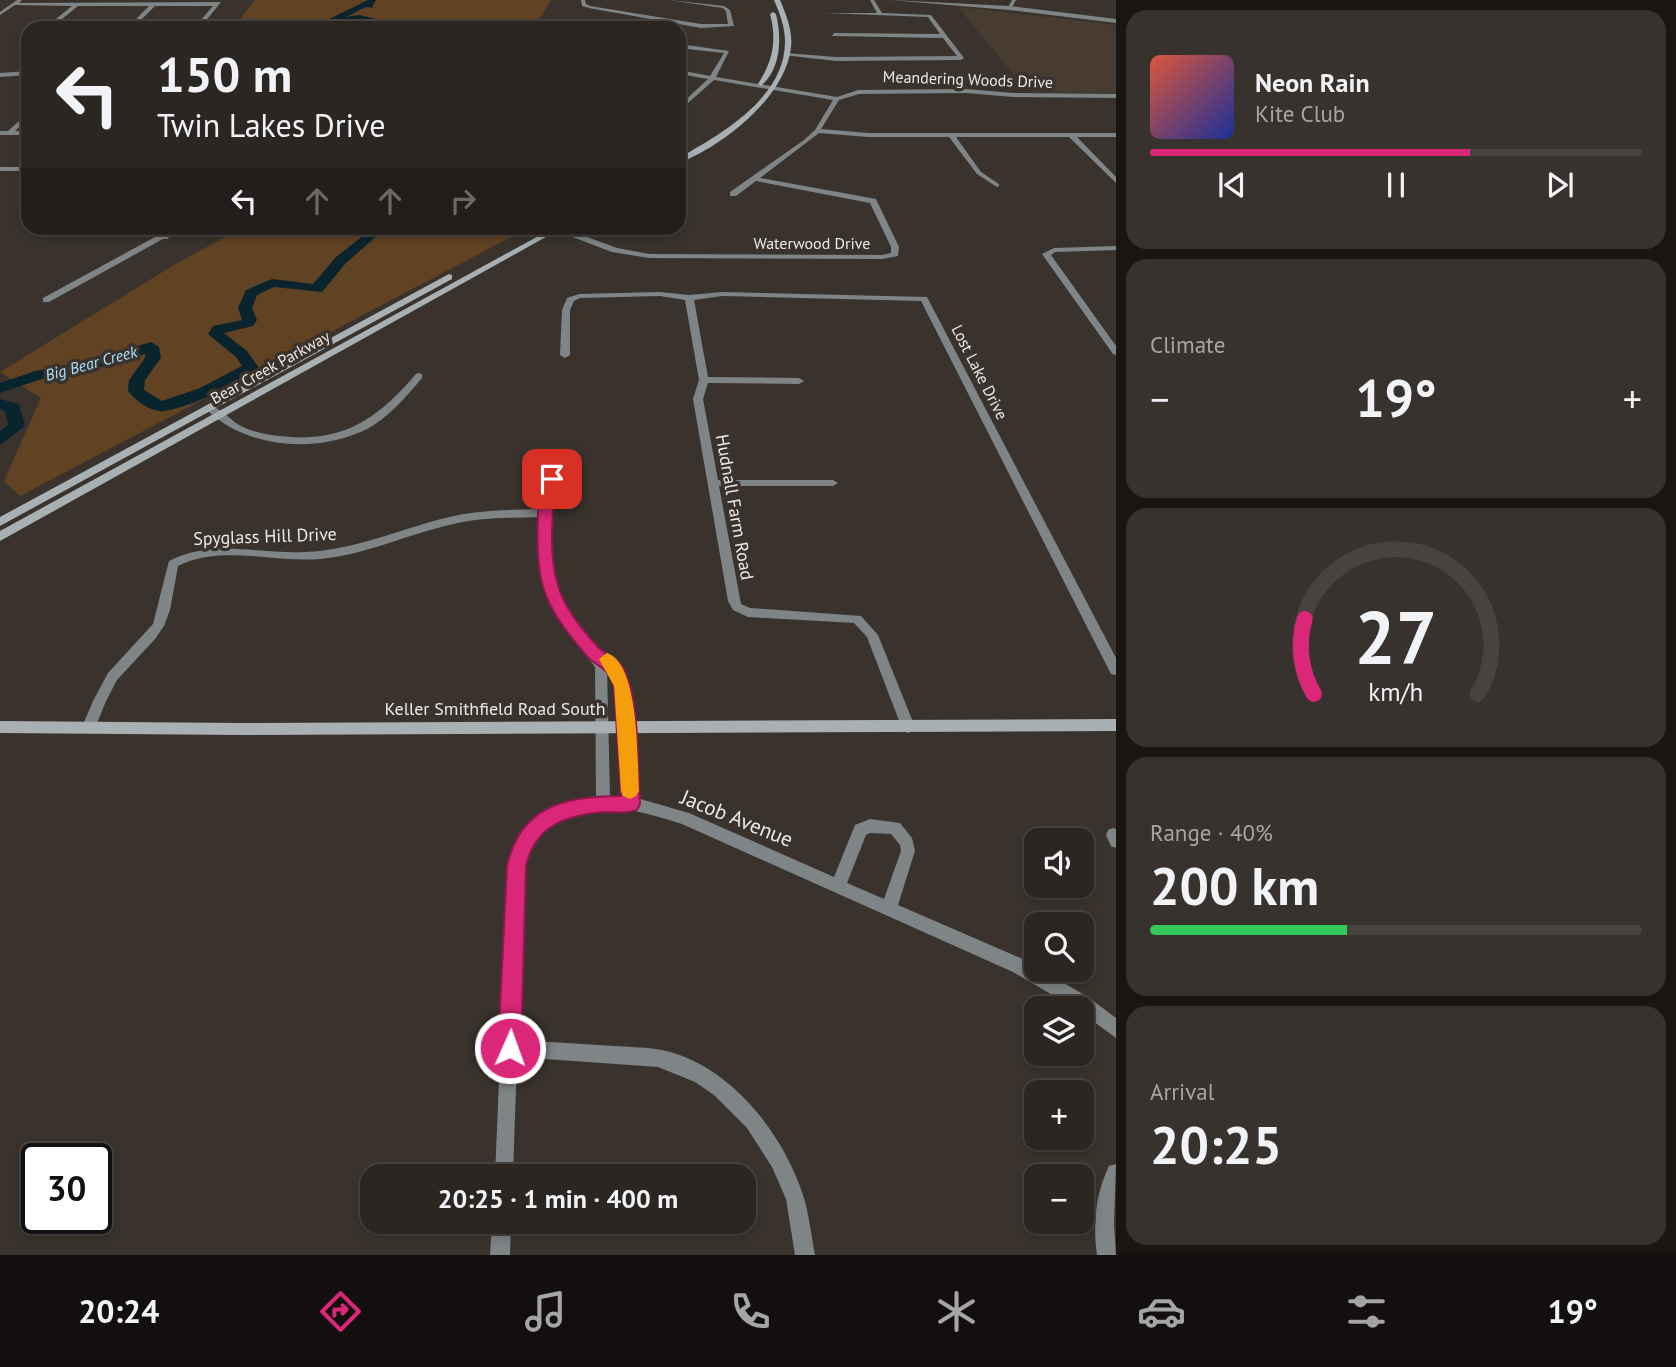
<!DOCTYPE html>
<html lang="en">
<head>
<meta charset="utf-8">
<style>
	body { margin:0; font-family:"PT Sans",sans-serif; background:#38322f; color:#f1f3f6; height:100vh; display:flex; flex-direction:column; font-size:26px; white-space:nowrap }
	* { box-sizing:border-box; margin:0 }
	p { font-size:23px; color:#a6a5a5 }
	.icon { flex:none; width:38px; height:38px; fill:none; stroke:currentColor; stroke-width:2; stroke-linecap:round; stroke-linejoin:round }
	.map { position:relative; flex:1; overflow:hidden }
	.sheet { display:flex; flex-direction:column; gap:10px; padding:10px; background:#181513; width:560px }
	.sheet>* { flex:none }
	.top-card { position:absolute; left:21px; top:21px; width:665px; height:214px; border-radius:21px; box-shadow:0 4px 10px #0003,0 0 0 2px #484340; background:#2c2622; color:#f1f3f6; overflow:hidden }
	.controls { position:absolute; left:1024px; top:828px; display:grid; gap:14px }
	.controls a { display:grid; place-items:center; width:70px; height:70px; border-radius:14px; background:#2c2622; box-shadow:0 4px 10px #0003,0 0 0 2px #484340; font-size:35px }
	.speed { position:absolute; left:21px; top:1143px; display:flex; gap:14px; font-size:35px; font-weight:700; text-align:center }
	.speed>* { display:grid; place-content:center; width:91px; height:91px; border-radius:50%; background:#2c2622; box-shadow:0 4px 10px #0003,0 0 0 2px #484340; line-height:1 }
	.speed .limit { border:4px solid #111; border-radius:10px; background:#fff; color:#111 }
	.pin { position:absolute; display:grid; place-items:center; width:60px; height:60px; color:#fff; margin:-30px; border-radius:14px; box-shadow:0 4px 10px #0006 }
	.me { position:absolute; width:77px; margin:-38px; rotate:2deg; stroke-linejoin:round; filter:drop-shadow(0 0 5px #0008) }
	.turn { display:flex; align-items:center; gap:24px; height:147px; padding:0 21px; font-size:32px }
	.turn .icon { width:91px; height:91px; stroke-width:2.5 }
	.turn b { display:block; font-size:49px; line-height:60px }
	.lanes { display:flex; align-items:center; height:66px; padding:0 21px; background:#0003; justify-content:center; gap:35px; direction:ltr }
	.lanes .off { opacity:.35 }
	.big { font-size:52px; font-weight:700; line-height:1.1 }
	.sheet .card { flex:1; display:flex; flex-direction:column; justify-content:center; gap:10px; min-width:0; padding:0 24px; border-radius:21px; background:#38322f }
	.sheet .dial { align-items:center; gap:0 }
	.dial svg { height:182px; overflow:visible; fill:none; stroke:#484340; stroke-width:7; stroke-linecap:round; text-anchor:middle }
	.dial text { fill:#f1f3f6; stroke:none }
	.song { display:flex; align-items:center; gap:21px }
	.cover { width:84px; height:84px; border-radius:10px; background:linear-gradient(135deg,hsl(10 70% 55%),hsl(230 70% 35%)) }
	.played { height:7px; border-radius:4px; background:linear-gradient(90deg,#db2777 65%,#484340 65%) }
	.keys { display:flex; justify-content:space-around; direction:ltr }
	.heat { display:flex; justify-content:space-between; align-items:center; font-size:38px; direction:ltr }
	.charge { height:10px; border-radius:5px; background:linear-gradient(90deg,#34c759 40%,#484340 0) }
	.trip { position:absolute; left:360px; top:1164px; width:396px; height:70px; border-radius:21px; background:#2c2622; box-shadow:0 4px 10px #0003,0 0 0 2px #484340; font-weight:700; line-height:70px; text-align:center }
	.menu { display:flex; height:112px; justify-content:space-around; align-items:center; background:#120f0e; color:#a6a5a5 }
	.menu .icon { width:49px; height:49px }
	.menu .current { color:#db2777 }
	.menu b { font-size:32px; color:#f1f3f6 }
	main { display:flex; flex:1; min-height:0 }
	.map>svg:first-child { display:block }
</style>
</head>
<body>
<main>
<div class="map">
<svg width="1116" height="1255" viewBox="0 0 1116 1255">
	<rect width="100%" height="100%" fill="#3a332d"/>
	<path fill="#483c31" d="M958 7 1116 25V93L1028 92Z"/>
	<g fill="#614323">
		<path d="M255 0H551L534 28H233Z"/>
		<path d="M242 228H528L20 496 4 481 41 398 0 372 174 265Z"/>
	</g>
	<path fill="#0a242d" d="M368 0H376L372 7 375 8 366 7 346 17 359 15 376 19 371 26H322L329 19Z"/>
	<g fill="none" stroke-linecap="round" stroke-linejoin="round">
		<g fill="#0a242d" fill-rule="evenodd">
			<path d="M373 228H386L346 263 322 292 274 287 257 295 252 308 257 320 253 326 224 333 247 351 259 368C248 381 176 414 159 411 147 409 136 401 128 391L129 380 145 358V354L98 368 45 378 0 393V383L35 371 95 359 151 342 159 347 161 358 145 380 144 390 162 401 200 388 242 366 236 357 208 334 213 326 242 320 238 308 246 290 272 279 313 284 336 257Z"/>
			<path d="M0 399 19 404 25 426 0 445V431L8 425 5 411 0 409Z"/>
		</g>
		<g fill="#7f8486" fill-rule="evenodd">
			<path d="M17 0H22L19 3 221 2 200 28H194L213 6H155L133 28H127L149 6H78L51 28H45L72 6 15 5 0 15V12Z"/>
			<path d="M581 0H585L586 4 590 6 701 24H728L726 11 723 8 668 0 724 6 730 10 734 26 701 28 589 8 582 6Z"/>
			<path d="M870 0H874L882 13 931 15 964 58 961 60 836 61 783 55 786 53 836 57 957 56 943 38 832 36 834 33 940 34 928 17 825 13H877Z"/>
			<path d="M1012 0H1016L1011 9H1007Z"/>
			<path d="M572 25 581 27 582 28H570Z"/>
			<path d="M28 44V50L25 48Z"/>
			<path d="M679 44 729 51 716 77 837 97 858 90 966 89 1013 93 1116 94V98L1013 97 966 93 859 94 839 100 821 129 868 133H1116V137H1077L1116 177V183L1069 137H956L981 172 999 184V186L997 187 977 174 949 137H868L819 133 760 178 876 199 899 247 898 256 882 259 649 258 612 252 554 230V228H563L617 248 649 254 882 255 891 253V247L870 203 756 181 736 196H730V192L804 140 815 130 833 100 714 80 679 111V106L708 79 679 74V70L710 76 724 53 679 48Z"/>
			<path d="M28 71V75L0 77V73Z"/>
			<path d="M28 113V119L15 131H28V135H0V131H8Z"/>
			<rect x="0" y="167" width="28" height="4"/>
			<path d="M132 228H141L161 234 172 228H181L167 239H163L49 302H43V298L155 237 132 230Z"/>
			<path d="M1116 246V250L1055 252 1051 255 1116 346V355L1113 354 1042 254 1054 248Z"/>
			<path d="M660 292 689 295 722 292 927 297 1116 658V675L1111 674 921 301 722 296 694 300 708 377 799 378 804 381 799 384 708 383 703 399 718 480H833L838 483 833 486H719L741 604 750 608 861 616 878 635 915 727 913 731 908 733 903 731 867 637 854 623 748 617 733 610 728 601 693 399 699 380 685 300 660 296 580 298 574 301 570 310V355L565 358 560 355 562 310 567 298 579 294Z"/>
			<path d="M419 373 422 374V378C406 397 389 417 367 429 317 454 245 449 205 408L207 406C220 405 231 422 243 427 258 434 275 436 291 437 347 441 381 415 416 374Z"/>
			<path d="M550 460 568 462 574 474 566 481 556 482C546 517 544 576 564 609 572 622 584 635 595 646 599 651 603 652 608 655 619 662 624 674 628 686L637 798 689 813 834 877 855 825 870 819 900 823 912 838 915 851 898 905 1025 960 1036 967V970H1041L1088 997 1116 1018V1038L1082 1013V1008H1075L1013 972 682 824C666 819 650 814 634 811 622 809 609 810 596 812 558 817 535 825 524 865L518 1040C550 1042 582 1044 614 1046 628 1047 642 1047 656 1049 726 1060 781 1130 802 1192 809 1212 811 1234 815 1255H795L786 1199 772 1167 747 1128 714 1095 695 1082 658 1067 517 1057 513 1176H495L508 865C523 817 548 805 596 799L595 667 555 614 547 598 540 564 539 517C509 518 479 517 449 525 406 535 365 555 320 559 274 563 220 544 178 566L170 610 164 626 155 639 117 680 106 701 94 731 89 733 84 731 82 727 93 701 108 673 153 624 169 561C212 539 259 554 305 552 354 550 398 530 445 518 476 510 508 510 540 509L546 481 543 480 538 472 546 461ZM553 467H560L563 473 560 475H550L548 472ZM607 669 616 686 622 797H610ZM870 833 891 834 900 845 901 851 884 899 847 883 866 835Z"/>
			<path d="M1113 828 1116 829V848L1111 846 1106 835 1108 830Z"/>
			<path d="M1116 1164 1114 1224 1116 1255H1097C1093 1223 1095 1196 1109 1166Z"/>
			<path d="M492 1222H511L510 1255H490Z"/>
		</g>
		<path fill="#7f8486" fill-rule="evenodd" d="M890 0 1009 6 1116 19V23L1009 10Z"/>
		<g fill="#a8b0b4" fill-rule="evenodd">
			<path d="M774 0H780C786 14 793 31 791 47 786 97 723 146 679 163V158C721 134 785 98 785 42 785 27 780 14 774 0Z"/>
			<path d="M773 12 776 14C782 38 781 69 761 86L758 84C773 61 777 40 770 14Z"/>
			<path d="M553 228H562L0 541V531Z"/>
			<path d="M449 274 452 275V279L0 526V517Z"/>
			<path d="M1116 719V731L242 735 0 733V721L242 723Z"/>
		</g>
	</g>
	<path fill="#db2777" stroke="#8e194d" stroke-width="2" d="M552 475 559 479C552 497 553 513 552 532 551 584 562 608 598 647 607 657 619 657 625 671 640 706 637 765 640 804L637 810C626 814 615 812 604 812 567 815 535 825 526 866L521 1048 518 1056 510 1059 502 1056 498 1048 507 866C520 806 565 796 621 796L614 686C605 662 598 670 586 655 540 601 536 582 538 513 539 501 539 479 552 475Z"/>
	<path fill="#f59e0b" d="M607 653C640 664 637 760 639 791L636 796 630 799 623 796 621 791 614 686 599 659Z"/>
	<g text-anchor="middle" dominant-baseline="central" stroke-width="7" stroke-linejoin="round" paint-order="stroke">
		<g font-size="16" fill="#ede8e4" stroke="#3a332d">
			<text transform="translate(968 79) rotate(2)">Meandering Woods Drive</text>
			<text x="812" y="243">Waterwood Drive</text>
			<text transform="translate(270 367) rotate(-29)">Bear Creek Parkway</text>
			<text transform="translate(980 372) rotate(63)">Lost Lake Drive</text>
		</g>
		<g font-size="16" font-style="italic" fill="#a4e3fb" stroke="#3a332d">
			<text transform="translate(91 363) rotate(-15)">Big Bear Creek</text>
		</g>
		<g font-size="18" fill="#ede8e4" stroke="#3a332d">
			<text transform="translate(735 507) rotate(80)">Hudnall Farm Road</text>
			<text transform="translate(265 536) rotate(-2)">Spyglass Hill Drive</text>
			<text x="495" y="708">Keller Smithfield Road South</text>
		</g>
		<g font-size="21" fill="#ede8e4" stroke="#3a332d">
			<text transform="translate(737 818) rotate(22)">Jacob Avenue</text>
		</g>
	</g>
</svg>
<div class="controls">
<a><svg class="icon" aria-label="sound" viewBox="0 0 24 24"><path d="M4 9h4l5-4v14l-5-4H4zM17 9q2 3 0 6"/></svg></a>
<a><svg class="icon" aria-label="search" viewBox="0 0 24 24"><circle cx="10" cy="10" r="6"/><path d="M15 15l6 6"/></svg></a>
<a><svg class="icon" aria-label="layers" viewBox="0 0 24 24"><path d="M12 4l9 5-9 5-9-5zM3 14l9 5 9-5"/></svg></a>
<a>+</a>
<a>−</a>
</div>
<div class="speed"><div class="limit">30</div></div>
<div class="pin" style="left:552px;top:479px;background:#d93025"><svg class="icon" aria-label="arrive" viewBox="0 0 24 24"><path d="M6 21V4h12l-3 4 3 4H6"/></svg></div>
<svg class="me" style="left:510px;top:1048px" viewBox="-20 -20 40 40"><circle r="17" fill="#db2777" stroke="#fff" stroke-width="3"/><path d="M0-11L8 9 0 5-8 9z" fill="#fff"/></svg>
<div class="trip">20:25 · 1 min · 400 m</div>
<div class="top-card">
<div class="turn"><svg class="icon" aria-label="left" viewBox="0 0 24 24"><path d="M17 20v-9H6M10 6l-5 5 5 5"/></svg><div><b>150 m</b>Twin Lakes Drive</div></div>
<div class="lanes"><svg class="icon" aria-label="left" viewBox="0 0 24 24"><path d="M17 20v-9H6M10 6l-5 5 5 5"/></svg><svg class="icon off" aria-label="ahead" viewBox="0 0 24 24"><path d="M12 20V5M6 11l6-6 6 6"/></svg><svg class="icon off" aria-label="ahead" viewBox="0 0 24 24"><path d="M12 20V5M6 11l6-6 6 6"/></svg><svg class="icon off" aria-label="right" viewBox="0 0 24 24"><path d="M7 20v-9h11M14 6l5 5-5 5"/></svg></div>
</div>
</div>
<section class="sheet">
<div class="card">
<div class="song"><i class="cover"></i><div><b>Neon Rain</b><p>Kite Club</p></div></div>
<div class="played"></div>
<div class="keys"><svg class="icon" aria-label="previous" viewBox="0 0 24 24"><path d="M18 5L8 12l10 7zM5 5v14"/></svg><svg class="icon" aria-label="pause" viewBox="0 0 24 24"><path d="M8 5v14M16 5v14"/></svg><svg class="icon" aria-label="next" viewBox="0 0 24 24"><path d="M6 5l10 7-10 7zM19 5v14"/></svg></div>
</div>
<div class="card"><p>Climate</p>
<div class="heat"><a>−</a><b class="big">19°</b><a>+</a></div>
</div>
<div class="card dial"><svg viewBox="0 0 100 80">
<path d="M14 69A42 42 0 1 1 86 69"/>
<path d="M14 69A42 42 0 0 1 10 36" stroke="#db2777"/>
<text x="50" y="56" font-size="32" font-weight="700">27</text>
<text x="50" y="72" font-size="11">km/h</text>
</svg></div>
<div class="card"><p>Range · 40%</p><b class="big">200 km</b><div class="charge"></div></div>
<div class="card"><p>Arrival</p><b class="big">20:25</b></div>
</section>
</main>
<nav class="menu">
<b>20:24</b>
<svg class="icon current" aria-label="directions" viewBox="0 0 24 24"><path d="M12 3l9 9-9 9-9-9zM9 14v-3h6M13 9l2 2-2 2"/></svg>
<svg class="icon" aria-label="music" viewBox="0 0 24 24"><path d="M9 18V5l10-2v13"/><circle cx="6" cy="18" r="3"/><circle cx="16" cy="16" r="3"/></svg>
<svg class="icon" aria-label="phone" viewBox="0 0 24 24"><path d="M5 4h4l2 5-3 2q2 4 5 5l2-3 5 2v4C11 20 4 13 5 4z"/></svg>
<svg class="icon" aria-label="climate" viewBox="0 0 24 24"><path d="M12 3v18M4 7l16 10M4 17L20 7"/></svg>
<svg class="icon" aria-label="car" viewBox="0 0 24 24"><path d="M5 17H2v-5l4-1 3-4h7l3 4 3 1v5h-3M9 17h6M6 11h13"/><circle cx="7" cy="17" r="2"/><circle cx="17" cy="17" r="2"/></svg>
<svg class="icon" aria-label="filters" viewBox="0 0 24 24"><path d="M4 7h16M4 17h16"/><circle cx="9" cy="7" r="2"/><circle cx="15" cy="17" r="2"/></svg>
<b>19°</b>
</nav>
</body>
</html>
